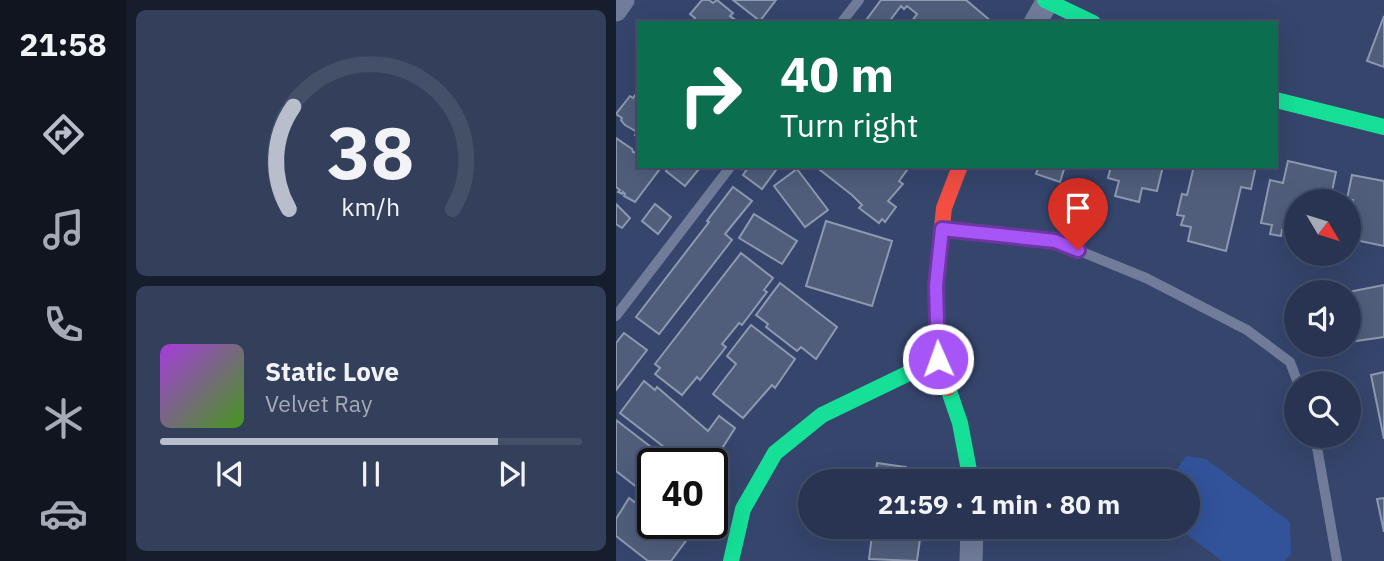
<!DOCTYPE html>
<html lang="en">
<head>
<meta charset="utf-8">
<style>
	body { margin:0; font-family:"IBM Plex Sans",sans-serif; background:#343f5b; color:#f1f3f6; height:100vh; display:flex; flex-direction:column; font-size:26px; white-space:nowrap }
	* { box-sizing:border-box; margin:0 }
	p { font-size:23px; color:#a5aab7 }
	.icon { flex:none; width:38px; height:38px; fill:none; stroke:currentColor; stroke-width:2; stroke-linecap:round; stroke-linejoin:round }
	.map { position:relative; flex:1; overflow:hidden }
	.sheet { display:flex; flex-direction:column; gap:10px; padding:10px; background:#161d2d; width:490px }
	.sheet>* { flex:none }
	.banner { position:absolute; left:21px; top:21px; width:640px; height:147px; border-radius:0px; box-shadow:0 7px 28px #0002,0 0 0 2px #444f68; background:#0b6e4f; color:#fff; overflow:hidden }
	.needle { width:46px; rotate:128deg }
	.fabs { position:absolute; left:668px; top:189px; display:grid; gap:14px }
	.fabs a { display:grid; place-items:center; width:77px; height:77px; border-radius:50%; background:#283451; box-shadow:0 7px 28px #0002,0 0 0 2px #444f68; font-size:35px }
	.speed { position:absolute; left:21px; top:448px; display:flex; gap:14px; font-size:35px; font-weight:700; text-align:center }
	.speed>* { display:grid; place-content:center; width:91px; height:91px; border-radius:50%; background:#283451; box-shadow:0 7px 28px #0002,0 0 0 2px #444f68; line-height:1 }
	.speed .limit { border:4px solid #111; border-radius:10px; background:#fff; color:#111 }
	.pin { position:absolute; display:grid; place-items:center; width:60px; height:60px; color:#fff; margin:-72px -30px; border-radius:50% 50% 50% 0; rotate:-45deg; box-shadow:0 0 7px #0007 }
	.pin .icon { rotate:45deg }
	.me { position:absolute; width:77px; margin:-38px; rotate:358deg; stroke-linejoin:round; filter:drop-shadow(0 0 5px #0008) }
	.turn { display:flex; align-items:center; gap:24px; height:147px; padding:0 28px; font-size:32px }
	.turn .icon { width:91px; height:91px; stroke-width:2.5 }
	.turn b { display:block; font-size:49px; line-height:60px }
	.sheet .card { flex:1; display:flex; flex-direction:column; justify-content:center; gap:10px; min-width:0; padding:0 24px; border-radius:10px; background:#343f5b }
	.sheet .dial { align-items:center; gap:0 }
	.dial svg { height:182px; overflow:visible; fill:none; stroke:#444f68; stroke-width:7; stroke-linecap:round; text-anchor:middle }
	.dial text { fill:#f1f3f6; stroke:none }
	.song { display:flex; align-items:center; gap:21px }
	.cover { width:84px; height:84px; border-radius:10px; background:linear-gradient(135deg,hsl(280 70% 55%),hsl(100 70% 35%)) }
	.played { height:7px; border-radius:4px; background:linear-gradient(90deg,#b8becc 80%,#444f68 80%) }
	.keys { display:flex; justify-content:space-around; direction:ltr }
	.trip { position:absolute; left:182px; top:469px; width:402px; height:70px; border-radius:35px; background:#283451; box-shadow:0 7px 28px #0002,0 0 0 2px #444f68; font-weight:800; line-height:70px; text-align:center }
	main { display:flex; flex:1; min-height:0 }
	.dock { display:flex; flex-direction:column; width:126px; justify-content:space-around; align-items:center; background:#101520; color:#a5aab7 }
	.dock .icon { width:49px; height:49px }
	.dock .selected { color:#b8becc }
	.dock b { font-size:32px; color:#f1f3f6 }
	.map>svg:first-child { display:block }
</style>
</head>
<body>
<main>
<nav class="dock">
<b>21:58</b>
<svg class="icon selected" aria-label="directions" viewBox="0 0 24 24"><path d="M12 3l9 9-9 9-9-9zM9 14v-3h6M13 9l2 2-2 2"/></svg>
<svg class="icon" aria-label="music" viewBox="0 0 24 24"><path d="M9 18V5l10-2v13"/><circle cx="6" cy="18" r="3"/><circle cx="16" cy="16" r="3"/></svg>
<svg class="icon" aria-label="phone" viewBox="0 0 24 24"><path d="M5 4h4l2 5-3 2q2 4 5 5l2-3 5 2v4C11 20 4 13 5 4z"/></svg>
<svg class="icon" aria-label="climate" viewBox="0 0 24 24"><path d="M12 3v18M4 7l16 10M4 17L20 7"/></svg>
<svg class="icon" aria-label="car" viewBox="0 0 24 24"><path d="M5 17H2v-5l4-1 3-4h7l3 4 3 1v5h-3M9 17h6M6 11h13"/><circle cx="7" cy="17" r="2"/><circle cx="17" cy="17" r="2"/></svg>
</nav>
<section class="sheet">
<div class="card dial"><svg viewBox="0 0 100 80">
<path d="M14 69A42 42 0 1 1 86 69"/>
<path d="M14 69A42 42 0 0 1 16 24" stroke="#b8becc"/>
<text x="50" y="56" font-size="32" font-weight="700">38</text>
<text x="50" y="72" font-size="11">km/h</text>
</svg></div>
<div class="card">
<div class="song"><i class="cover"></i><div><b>Static Love</b><p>Velvet Ray</p></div></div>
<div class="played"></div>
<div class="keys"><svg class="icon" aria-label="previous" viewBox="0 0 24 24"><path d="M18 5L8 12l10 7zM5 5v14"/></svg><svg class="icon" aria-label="pause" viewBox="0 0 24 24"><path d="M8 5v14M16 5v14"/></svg><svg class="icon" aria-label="next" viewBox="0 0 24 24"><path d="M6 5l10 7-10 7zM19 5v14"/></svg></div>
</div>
</section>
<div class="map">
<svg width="768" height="561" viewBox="0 0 768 561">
	<rect width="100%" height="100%" fill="#35456c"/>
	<path fill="#32539a" d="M570 456 590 459 674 522 675 554 669 561H606L561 527H572V481H553Z"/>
	<g fill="#505e7c" stroke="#8e99b0" stroke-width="2">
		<path d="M86 0H93L97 3 101 0 117 13 114 16 121 21 76 23 79 18 74 14Z"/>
		<path d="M117 0H160L144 21Z"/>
		<path d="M265 0H350L376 22 298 23 296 21 301 14 291 6 288 9 285 6 272 23H248Z"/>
		<path d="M768 16V67L751 61Z"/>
		<path d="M23 90V138L19 135 21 132 9 125 5 120 6 118 0 114 14 96 17 98Z"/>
		<path d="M0 138 16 149 17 152 23 153V166L42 167 41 168 43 170 19 202 8 196 9 194 7 192 6 194 2 192 4 190 0 187Z"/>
		<path d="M672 161 720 172 714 201 701 198 700 201H681V233L666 230 665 236 654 234 656 225 645 223 654 180 667 183Z"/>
		<path d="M54 166H79L83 169 69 186 50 171Z"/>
		<path d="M133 166H163L146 189 127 175Z"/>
		<path d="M199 166 276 168 294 166 283 181 287 184 272 201 280 207 269 222 266 219 263 223 243 208 246 205 236 195Z"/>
		<path d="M423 166H449L444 182 420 174Z"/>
		<path d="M495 166H547L541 191 526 188 523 202 499 196 503 181 492 178Z"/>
		<path d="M578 166 593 169 594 166H640L635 189 625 187 610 251 572 241 575 227 565 225 568 216 561 215 566 194 571 195Z"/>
		<path d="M181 169 212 210 189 227 158 186Z"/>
		<path d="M736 175 768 181V246L744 241 745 232 736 230 738 207 736 206 737 200 731 199Z"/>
		<path d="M117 187 136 201 109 234 116 240 43 334 20 317 93 222 91 221Z"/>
		<path d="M0 204 14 218 6 228 0 224Z"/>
		<path d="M39 204 55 217 42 234 26 221Z"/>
		<path d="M138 214 181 241 166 264 123 238Z"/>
		<path d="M210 221 276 241 256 306 190 286Z"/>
		<path d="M125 253 157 278 148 290 151 292 126 325 123 323 106 344 110 347 84 380 81 377 66 395 39 374 44 368 39 364Z"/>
		<path d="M164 283 221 327 200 359 185 347 181 351 150 327 152 324 140 315Z"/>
		<path d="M768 285V337L733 342 732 292Z"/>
		<path d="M135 325 179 359 159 388 156 385 127 418 97 394 120 364 111 356Z"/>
		<path d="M8 333 31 350 0 390V343Z"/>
		<path d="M768 372V439L755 375Z"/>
		<path d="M28 381 39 390 41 387 92 431 103 416 119 428 98 461 102 464 96 471V464H70L4 413Z"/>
		<path d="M0 420 57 464H37V506L32 512 37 515V523H47L52 527 55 523H63L60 528 72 538 55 561H32L0 536V519L13 498 28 509 36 499 0 471Z"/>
		<path d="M261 463 290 467 289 475 307 478V481H259Z"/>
		<path d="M768 498V532L761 499Z"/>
		<path d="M257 527H300L298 538 304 539 301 561 253 559Z"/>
	</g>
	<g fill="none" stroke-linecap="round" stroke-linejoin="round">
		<g stroke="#707c9a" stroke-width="10">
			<path d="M225 23 243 0"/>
			<path d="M328 230 439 241 530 278 631 330 674 362 682 383"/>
			<path d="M0 316 115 166"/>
			<path d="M699 436 721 561"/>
		</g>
		<g stroke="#707c9a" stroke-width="23">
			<path d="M0 10 7 0"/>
			<path d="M419 23 431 2"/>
			<path d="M355 561 356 527"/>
		</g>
		<g stroke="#16e098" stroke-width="16">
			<path d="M429 0 477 23"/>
			<path d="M660 100 768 127"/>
			<path d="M332 388 344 423 355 481"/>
			<path d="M115 561 127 509 159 453 206 415 322 359"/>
		</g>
		<path stroke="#f24e42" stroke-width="16" d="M332 388 322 359 320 285 328 208 344 166"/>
	</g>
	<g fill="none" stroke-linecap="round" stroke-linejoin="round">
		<defs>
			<path id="route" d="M322 359 320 285 326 229 439 241 462 250"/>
		</defs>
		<use href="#route" stroke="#6d37a1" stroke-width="18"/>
		<use href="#route" stroke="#a855f7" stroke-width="12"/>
	</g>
</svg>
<div class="fabs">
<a><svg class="needle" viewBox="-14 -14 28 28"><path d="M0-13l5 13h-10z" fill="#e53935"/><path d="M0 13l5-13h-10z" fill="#a5aab7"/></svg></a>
<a><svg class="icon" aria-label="sound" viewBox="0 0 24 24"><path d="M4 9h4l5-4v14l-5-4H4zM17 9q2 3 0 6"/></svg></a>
<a><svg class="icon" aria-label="search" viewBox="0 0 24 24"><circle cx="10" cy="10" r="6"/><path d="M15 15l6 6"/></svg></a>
</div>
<div class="speed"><div class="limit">40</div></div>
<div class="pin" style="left:462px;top:250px;background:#d93025"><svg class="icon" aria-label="arrive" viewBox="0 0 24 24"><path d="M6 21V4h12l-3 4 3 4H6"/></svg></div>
<svg class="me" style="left:322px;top:359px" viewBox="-20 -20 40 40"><circle r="17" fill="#a855f7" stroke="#fff" stroke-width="3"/><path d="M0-11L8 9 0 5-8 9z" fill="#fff"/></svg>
<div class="trip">21:59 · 1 min · 80 m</div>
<div class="banner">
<div class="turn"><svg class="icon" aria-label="right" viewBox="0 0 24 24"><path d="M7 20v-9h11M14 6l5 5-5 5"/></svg><div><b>40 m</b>Turn right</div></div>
</div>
</div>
</main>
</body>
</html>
